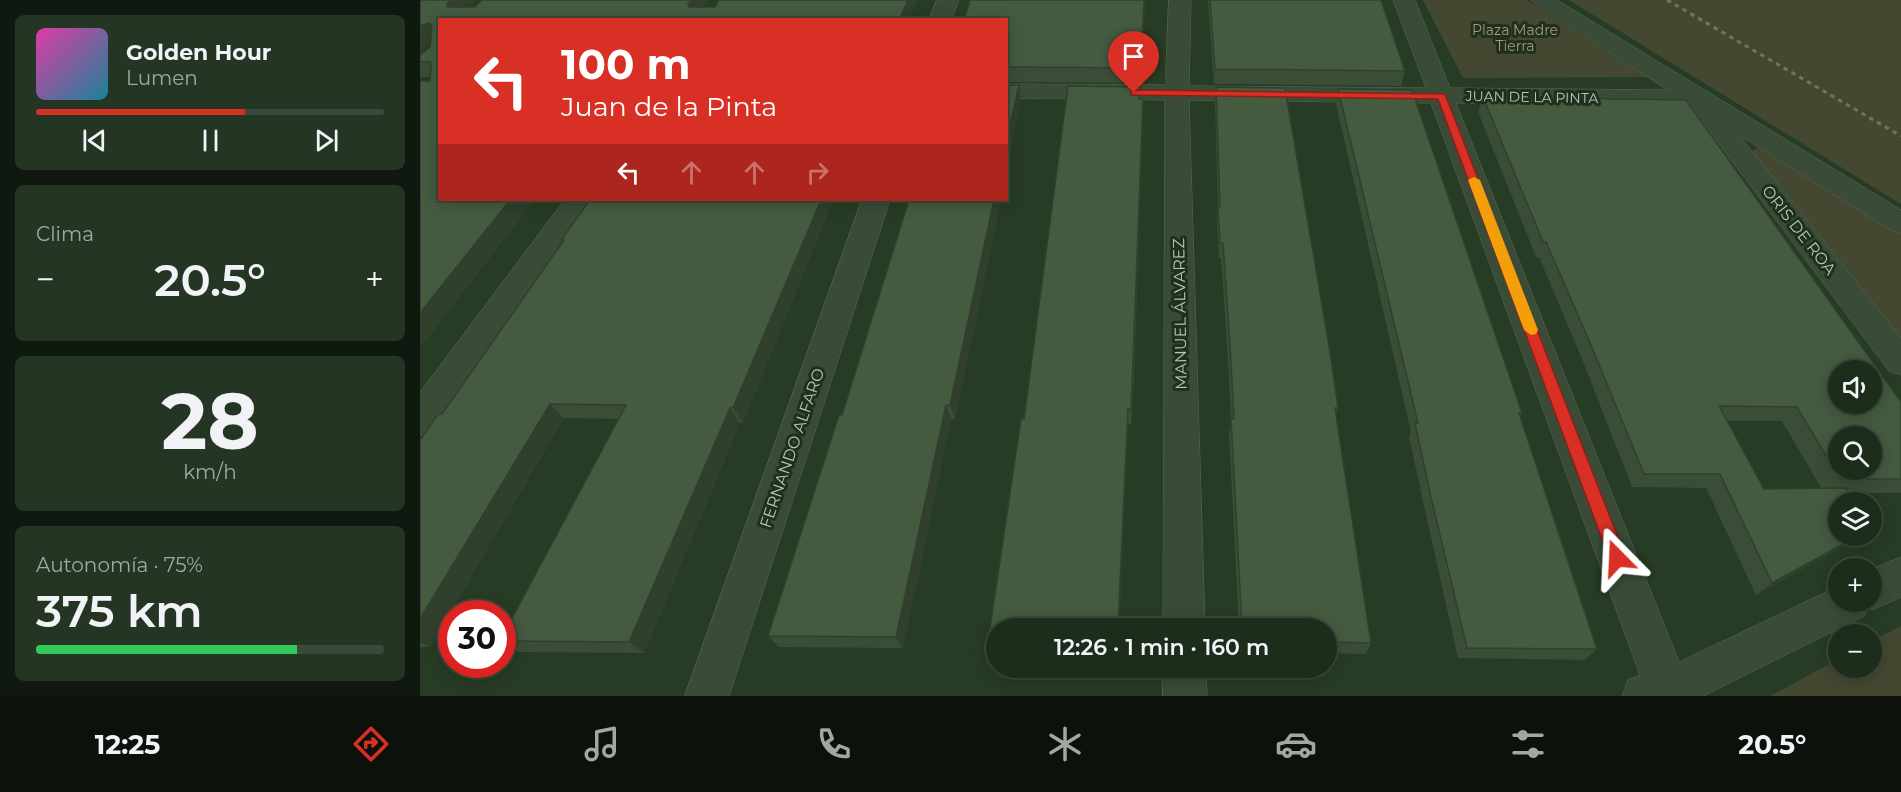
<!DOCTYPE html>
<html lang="es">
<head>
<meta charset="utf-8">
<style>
	body { margin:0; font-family:Montserrat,sans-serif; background:#253524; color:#f1f3f6; height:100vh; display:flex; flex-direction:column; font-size:22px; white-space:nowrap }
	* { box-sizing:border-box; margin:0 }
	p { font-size:20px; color:#a0a8a3 }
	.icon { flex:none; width:33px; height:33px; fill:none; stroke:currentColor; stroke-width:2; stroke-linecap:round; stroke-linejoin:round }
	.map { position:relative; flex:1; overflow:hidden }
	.details { display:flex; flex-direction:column; gap:15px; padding:15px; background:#10190f; width:420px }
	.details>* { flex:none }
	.banner { position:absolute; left:18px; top:18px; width:570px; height:183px; border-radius:0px; box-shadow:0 3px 15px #0003,0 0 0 2px #3b493a; background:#d93025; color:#fff; overflow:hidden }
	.buttons { position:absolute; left:1408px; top:360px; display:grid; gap:12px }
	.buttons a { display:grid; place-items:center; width:54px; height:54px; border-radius:50%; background:#1d2d1b; box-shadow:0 3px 15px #0003,0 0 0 2px #3b493a; font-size:30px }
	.speed { position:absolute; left:18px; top:600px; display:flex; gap:12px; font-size:30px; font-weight:700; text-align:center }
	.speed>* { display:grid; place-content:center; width:78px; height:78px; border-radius:50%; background:#1d2d1b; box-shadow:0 3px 15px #0003,0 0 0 2px #3b493a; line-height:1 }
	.speed .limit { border:9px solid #d22; background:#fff; color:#111 }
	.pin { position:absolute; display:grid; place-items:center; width:51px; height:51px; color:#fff; margin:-62px -26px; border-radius:50% 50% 50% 0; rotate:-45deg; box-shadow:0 0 6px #0007 }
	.pin .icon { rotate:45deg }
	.me { position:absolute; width:66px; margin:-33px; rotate:339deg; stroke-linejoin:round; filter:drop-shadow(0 0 4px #0008) }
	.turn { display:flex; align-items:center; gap:21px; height:126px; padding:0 24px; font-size:27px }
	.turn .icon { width:78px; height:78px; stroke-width:2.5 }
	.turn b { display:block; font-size:42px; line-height:51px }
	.lanes { display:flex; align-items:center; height:57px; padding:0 24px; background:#0003; justify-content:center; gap:30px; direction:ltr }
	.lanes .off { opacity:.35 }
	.big { font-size:45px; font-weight:600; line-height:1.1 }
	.details .widget { flex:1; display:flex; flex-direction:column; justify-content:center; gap:9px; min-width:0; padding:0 21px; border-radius:9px; background:#253524 }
	.details .dial { align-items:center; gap:0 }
	.dial b { font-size:78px; line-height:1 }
	.song { display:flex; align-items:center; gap:18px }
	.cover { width:72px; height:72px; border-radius:9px; background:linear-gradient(135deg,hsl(320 70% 55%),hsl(190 70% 35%)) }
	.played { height:6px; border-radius:3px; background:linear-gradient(90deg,#d93025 60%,#3b493a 60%) }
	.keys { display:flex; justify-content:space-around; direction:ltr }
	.heat { display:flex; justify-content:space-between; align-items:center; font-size:33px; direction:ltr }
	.charge { height:9px; border-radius:4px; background:linear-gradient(90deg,#34c759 75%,#3b493a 0) }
	.trip { position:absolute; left:566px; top:618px; width:351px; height:60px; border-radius:30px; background:#1d2d1b; box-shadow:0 3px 15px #0003,0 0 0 2px #3b493a; font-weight:600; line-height:60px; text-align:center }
	.dock { display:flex; height:96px; justify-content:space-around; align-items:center; background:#0c120b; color:#a0a8a3 }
	.dock .icon { width:42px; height:42px }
	.dock .current { color:#d93025 }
	.dock b { font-size:27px; color:#f1f3f6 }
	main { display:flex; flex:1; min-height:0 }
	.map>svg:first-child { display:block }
</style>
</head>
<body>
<main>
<section class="details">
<div class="widget">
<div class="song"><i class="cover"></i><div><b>Golden Hour</b><p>Lumen</p></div></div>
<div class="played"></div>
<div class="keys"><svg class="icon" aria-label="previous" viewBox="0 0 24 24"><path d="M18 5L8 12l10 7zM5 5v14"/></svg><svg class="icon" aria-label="pause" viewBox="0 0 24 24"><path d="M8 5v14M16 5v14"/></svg><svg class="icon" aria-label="next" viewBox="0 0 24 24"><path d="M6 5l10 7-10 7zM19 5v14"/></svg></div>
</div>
<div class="widget"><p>Clima</p>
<div class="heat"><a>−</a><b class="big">20.5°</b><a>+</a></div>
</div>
<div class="widget dial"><b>28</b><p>km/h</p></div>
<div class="widget"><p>Autonomía · 75%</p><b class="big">375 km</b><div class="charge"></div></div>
</section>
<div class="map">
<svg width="1481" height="696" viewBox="0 0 1481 696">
	<rect width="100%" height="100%" fill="#273c24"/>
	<g fill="#444831">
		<path d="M1003 0H1107L1227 77 1043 78Z"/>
		<path d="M1149 0H1481V204Z"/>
		<path d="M1336 148H1341L1481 232V341L1334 156 1333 151Z"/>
		<path d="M1481 626V696H1350L1419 659V668H1452V641Z"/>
	</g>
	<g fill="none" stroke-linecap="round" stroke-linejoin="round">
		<defs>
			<g id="minor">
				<path d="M517 0H539L531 20H509Z"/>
				<path d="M749 0H771L769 86 1006 88 973 0H995L1030 88 1248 90 1115 4 1111 0H1137L1481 210V233L1471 230 1319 135 1481 338V375L1469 371 1270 105 1036 103 1259 662 1419 586V602H1452V569L1481 557V597L1452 610 1447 608 1444 616 1283 696H1202L1208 680 1220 675 1011 103 769 100 785 628H743L745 100 586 98V84L745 85Z"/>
				<path d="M145 200H173L13 430 0 435V393Z"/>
				<path d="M442 200H470L309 696H265Z"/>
				<path d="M742 668H786L787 696H743Z"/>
			</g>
		</defs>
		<use href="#minor" stroke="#586a56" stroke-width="1"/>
		<use href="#minor" fill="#3a4c38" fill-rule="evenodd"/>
		<path stroke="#647a61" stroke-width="3" stroke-dasharray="4.5 4.5" stroke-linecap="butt" d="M1247 0 1481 136"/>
	</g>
	<g fill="#3a4e37" fill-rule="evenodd">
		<path d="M0 0 49 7H55L62 0H288L283 7H295L299 0H497L489 20H20V200H114L0 348 10 77H0V55L10 47 11 40 0 51Z"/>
		<path d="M550 0H725L721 83 586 82V20Z"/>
		<path d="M788 0H961L985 71 981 86 794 84Z"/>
		<path d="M720 87V99H723V114L714 377 711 424H708L699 628H576V653H573L568 642 604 419Z"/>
		<path d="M796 87 918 408 916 415 951 643 946 654 906 653V628H819L809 433 811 419 808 361 801 258H799L797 222 798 207 795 103Z"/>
		<path d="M918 89 1102 413 1100 416 1177 649 1165 660 1038 658 1004 506 989 437 991 432 916 104Z"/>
		<path d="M1063 97 1481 402V493H1429L1433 541 1336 595 1286 488 1212 487 1162 359 1119 257H1116L1058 112ZM1307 421H1362L1401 488 1344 489Z"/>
		<path d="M170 200H413L323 423H320L224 653 99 652 82 642V637L199 419 144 418 10 647H0V440L22 414 143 242 141 240Z"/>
		<path d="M489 200H581L535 419H531L483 648 359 647 348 636 422 415Z"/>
	</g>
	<g fill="#30402d">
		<path d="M31 0H56L37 18 27 7V4Z"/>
		<path d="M272 0H288L275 19 269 7 268 4Z"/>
		<path d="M488 0H497L489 20H479Z"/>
		<path d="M724 0H725L721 83V68Z"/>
		<path d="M9 23 19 38 11 40 0 51V26Z"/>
		<path d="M599 85 601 100 586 171V143Z"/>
		<path d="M723 99V114L711 424V409Z"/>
		<path d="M90 200H114L0 348V313Z"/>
		<path d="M401 200H413L323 423 313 408Z"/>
		<path d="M574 200H581L535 419 530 405Z"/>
		<path d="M130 404 144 418 10 647 0 642V619Z"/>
		<path d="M526 405 531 419 483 648 476 637Z"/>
		<path d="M310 408 320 423 224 653 209 642Z"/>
		<path d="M708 409V424L699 628H698Z"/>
		<path d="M1438 536H1441L1433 541 1336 595 1352 583Z"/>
	</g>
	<g fill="#445b40" stroke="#30402d" stroke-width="1.5" fill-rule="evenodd">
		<path d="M0 0H31L27 4V7H55L62 0H272L268 4 269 7H295L299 0H488L479 20H20V200H90L0 313V81H10L11 65 10 62H0V55L10 47 12 25 9 23 0 26Z"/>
		<path d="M550 0H724L721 68 586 67V20H544Z"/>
		<path d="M790 0H961L985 71 795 69Z"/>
		<path d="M586 85H599L586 143Z"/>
		<path d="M648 86 720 87 719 99H723L713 362 711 409H708L698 628H576V642H568L601 419H604Z"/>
		<path d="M796 87 865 88 911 358 918 408H915L951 643 906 642V628H822L811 419H814L810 346 803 243H800L798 207H800Z"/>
		<path d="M918 89 992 90 1102 413H1099L1177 649 1047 648 1010 493 995 423H998Z"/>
		<path d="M1063 97 1266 100 1481 402V479H1420L1377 407 1299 406 1344 489 1426 488 1435 502H1419V536H1438L1352 583 1300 474H1224L1171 345 1126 242H1123ZM1419 370H1452V404H1419ZM1419 436H1452V470H1419Z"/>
		<path d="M170 200H401L313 408H310L209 642 82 641V637L206 405 130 404 0 619V440L18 414H22L144 240H141Z"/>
		<path d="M489 200H574L530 405H526L476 637 348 636 419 415H422Z"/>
	</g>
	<path fill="#d93025" stroke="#8d1f18" stroke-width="1.5" d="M714 90 1025 94 1206 558 1203 563 1197 566 1192 563 1189 558 1018 99 711 95V91Z"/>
	<path fill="#f59e0b" d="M1054 177 1060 180 1118 330 1116 334 1111 335 1104 330 1048 180Z"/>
	<g text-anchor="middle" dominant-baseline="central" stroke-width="6" stroke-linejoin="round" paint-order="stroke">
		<g font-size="14" fill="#a79581" stroke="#1f311d">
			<text x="1095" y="30">Plaza Madre<tspan x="1095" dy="16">Tierra</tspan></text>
		</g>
		<g font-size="14" fill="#b5c8b3" stroke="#1f311d">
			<text transform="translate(1112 97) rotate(1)">JUAN DE LA PINTA</text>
		</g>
		<g font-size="16" fill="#b5c8b3" stroke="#1f311d">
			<text transform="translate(1379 230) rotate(52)">ORIS DE ROA</text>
			<text transform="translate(760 314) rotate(-91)">MANUEL ÁLVAREZ</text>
			<text transform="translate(372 448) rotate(-71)">FERNANDO ALFARO</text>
		</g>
	</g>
</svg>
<div class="buttons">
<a><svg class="icon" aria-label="sound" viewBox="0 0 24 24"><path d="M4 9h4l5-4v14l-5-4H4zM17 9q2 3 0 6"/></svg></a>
<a><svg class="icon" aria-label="search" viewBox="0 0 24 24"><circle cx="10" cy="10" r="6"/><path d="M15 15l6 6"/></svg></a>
<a><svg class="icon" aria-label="layers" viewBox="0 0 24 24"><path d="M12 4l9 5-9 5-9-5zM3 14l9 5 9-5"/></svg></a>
<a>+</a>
<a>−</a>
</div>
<div class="speed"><div class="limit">30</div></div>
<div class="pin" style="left:714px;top:93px;background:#d93025"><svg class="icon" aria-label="arrive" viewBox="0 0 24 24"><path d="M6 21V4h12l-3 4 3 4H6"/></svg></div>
<svg class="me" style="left:1197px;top:558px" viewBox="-20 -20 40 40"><path d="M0-17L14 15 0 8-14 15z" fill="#d93025" stroke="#fff" stroke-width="4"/></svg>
<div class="trip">12:26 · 1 min · 160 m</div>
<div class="banner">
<div class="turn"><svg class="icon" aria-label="left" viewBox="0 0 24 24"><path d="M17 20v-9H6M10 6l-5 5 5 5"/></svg><div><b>100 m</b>Juan de la Pinta</div></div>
<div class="lanes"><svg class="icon" aria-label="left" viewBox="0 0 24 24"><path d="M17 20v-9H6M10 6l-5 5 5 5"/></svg><svg class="icon off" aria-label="ahead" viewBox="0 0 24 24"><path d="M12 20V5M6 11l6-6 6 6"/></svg><svg class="icon off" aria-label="ahead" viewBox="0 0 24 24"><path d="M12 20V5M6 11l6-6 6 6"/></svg><svg class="icon off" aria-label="right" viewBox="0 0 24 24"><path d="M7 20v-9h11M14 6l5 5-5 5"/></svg></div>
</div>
</div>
</main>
<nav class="dock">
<b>12:25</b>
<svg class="icon current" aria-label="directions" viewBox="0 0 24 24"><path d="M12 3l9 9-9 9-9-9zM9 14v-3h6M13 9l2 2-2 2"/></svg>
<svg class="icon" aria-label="music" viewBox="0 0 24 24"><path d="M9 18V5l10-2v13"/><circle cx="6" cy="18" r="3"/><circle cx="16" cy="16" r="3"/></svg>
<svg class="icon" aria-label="phone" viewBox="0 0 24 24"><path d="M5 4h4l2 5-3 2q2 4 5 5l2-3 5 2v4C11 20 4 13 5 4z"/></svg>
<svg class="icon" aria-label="climate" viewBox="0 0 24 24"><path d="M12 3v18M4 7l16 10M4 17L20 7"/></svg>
<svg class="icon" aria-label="car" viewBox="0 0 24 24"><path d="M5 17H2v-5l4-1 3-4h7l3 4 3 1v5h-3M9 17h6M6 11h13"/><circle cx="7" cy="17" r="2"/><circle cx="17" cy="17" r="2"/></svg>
<svg class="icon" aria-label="filters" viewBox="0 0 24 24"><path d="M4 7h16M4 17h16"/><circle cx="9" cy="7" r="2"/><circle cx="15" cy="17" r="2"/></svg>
<b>20.5°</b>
</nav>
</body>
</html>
